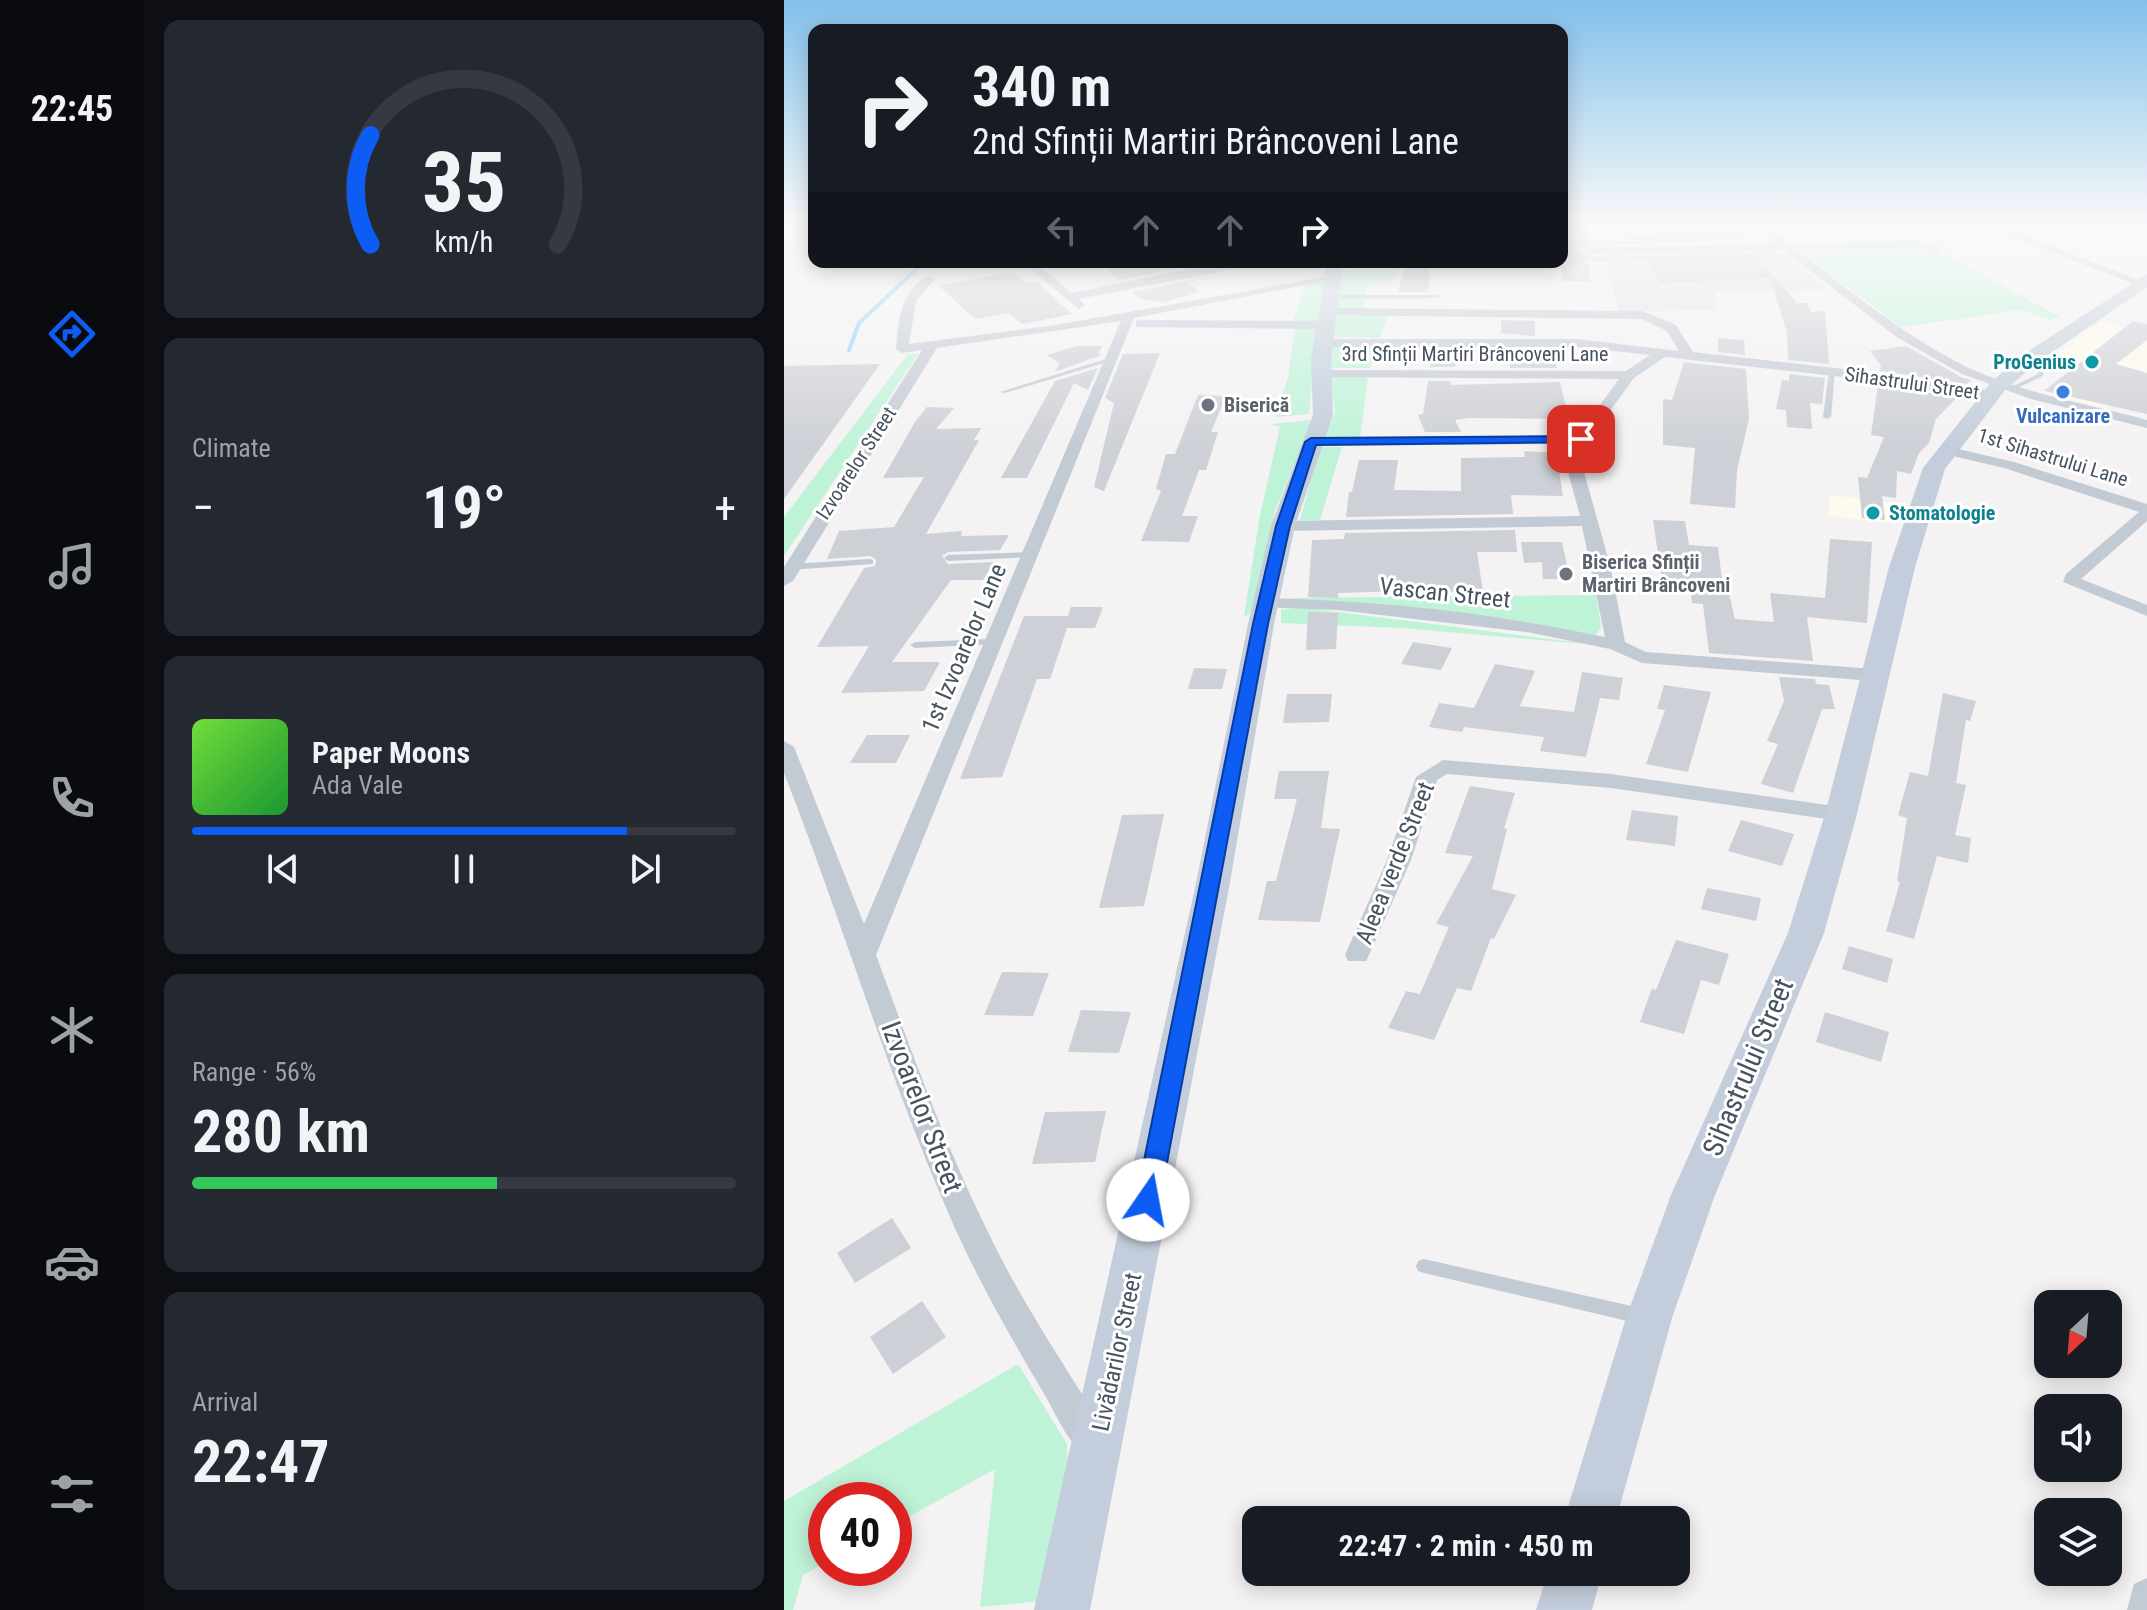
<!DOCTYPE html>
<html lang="en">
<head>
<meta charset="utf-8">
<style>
	body { margin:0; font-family:"Roboto Condensed",sans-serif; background:#242831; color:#f1f3f6; height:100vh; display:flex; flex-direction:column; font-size:30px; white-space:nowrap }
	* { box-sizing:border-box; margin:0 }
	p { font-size:26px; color:#9ea1a6 }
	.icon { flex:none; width:44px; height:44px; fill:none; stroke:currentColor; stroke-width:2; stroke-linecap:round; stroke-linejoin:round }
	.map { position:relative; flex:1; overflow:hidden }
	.sheet { display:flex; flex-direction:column; gap:20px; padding:20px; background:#0d0f14; width:640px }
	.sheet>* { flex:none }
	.banner { position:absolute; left:24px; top:24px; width:760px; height:244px; border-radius:16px; box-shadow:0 4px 20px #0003; background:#171b24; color:#f1f3f6; overflow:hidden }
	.needle { width:52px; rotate:206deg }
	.fabs { position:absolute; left:1250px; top:1290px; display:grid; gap:16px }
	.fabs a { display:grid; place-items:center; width:88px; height:88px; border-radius:16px; background:#171b24; box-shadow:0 4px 20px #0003; font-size:40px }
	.speed { position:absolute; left:24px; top:1482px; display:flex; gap:16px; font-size:40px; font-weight:700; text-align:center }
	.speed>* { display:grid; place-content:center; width:104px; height:104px; border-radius:50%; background:#171b24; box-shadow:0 4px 20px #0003; line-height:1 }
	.speed .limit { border:12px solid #d22; background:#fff; color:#111 }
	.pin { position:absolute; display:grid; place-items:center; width:68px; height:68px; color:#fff; margin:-34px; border-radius:16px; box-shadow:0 4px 12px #0006 }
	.me { position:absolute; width:88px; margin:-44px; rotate:12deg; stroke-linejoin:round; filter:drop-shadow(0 0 6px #0008) }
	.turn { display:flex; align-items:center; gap:28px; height:168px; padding:0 32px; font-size:36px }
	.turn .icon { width:104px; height:104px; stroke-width:2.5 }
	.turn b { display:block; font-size:56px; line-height:68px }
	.lanes { display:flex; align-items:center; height:76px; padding:0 32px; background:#0003; justify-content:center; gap:40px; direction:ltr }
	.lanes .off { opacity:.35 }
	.big { font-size:60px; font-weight:700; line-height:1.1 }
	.sheet .card { flex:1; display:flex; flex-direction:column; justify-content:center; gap:12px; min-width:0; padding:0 28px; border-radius:16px; background:#242831 }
	.sheet .dial { align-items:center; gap:0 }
	.dial svg { height:208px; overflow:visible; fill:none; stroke:#363941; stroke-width:7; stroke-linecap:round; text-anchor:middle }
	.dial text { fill:#f1f3f6; stroke:none }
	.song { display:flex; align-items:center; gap:24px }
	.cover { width:96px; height:96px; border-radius:12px; background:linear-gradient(135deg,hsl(100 70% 55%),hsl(130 70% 35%)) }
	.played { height:8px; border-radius:4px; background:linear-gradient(90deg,#0d5cf3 80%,#363941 80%) }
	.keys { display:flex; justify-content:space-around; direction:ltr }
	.heat { display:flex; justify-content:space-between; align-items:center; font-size:44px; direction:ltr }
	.charge { height:12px; border-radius:6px; background:linear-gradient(90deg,#34c759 56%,#363941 0) }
	.trip { position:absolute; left:458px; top:1506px; width:448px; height:80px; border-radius:16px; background:#171b24; box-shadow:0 4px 20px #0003; font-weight:700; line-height:80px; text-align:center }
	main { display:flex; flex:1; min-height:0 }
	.tabs { display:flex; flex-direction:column; width:144px; justify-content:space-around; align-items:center; background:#090b0e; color:#9ea1a6 }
	.tabs .icon { width:56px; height:56px }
	.tabs .selected { color:#0d5cf3 }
	.tabs b { font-size:36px; color:#f1f3f6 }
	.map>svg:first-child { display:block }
</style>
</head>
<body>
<main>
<nav class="tabs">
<b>22:45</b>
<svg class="icon selected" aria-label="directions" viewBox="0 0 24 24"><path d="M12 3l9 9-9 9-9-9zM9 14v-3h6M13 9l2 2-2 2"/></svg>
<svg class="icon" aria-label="music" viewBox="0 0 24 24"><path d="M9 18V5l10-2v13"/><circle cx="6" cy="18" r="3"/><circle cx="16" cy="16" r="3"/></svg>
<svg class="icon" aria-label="phone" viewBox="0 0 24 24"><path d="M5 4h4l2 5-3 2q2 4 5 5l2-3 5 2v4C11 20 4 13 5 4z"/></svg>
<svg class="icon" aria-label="climate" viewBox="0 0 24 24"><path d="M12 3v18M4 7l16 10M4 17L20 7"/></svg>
<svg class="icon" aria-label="car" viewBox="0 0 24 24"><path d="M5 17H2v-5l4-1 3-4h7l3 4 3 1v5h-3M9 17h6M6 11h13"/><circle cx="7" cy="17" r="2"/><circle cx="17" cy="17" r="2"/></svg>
<svg class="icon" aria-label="filters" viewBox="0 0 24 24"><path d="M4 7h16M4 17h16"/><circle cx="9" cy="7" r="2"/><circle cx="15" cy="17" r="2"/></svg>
</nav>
<section class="sheet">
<div class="card dial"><svg viewBox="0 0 100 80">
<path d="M14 69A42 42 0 1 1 86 69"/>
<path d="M14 69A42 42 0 0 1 14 27" stroke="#0d5cf3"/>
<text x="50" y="56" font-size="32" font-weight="700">35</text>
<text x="50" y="72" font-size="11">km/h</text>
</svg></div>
<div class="card"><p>Climate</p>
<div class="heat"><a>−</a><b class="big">19°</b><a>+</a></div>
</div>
<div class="card">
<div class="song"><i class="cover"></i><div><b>Paper Moons</b><p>Ada Vale</p></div></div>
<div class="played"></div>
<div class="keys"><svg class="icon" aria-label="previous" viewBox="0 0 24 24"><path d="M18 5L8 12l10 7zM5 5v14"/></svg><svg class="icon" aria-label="pause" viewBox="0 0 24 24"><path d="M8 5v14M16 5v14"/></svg><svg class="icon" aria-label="next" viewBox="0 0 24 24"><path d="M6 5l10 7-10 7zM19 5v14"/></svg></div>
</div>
<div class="card"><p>Range · 56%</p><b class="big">280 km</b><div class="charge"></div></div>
<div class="card"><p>Arrival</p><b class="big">22:47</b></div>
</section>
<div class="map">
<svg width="1363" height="1610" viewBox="0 0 1363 1610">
	<rect width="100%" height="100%" fill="#f4f2f2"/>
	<g fill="#fefaec">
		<path d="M1318 322 1363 332V382L1355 380 1322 408 1259 392 1295 364 1277 358 1281 355 1273 353Z"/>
		<path d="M1046 495 1120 504 1112 524 1044 516Z"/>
	</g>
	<path fill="#e5e3e4" d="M987 249 1007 257 1045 290 931 292 932 310 835 312 819 253Z"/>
	<g fill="#bff3d8">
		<path d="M1139 247 1160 253 1276 317 1267 320 1236 310 1117 327 1016 251 1028 248Z"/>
		<path d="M557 271 610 272 608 283H584L578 311H553Z"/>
		<path d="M541 282 533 322H509L522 283Z"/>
		<path d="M550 315H604L596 338 547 337Z"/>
		<path d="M511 328H533L525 414 491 417 504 377Z"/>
		<path d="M546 344H594L586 368H544Z"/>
		<path d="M124 354H134L0 556V517Z"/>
		<path d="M546 377H584L576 438H540L551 412Z"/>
		<path d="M528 420 491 511 472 609 460 617 476 515 496 427 485 424Z"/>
		<path d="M536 447H558L536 520H516Z"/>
		<path d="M812 595 817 626 811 636 741 622 504 598Z"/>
		<path d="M514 607 813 645 617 628 497 623V610Z"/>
		<path d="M234 1364 283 1444 284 1485 256 1601 196 1607 211 1469 110 1525V1500H42V1562L19 1575 9 1610H0V1501Z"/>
	</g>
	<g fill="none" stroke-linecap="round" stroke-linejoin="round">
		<path stroke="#89d3f3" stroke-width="4" d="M65 350 75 323 140 262"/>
	</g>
	<g fill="#cdd0d6">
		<path d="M950 230 960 241 812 245 809 241 842 242 841 235 878 236 876 232Z"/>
		<path d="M778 237 782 241H792L796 251 810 257 971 254 1013 303H1023L1027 312 1041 311 1045 364 1004 360 1003 332 986 278 877 283 863 261H800L806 267V282L778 281Z"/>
		<path d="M351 262H397L403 266 335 280 322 268Z"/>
		<path d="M622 262H647L644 292H614Z"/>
		<path d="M228 272 243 283 253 282 288 314 238 324 225 313 191 319 155 286Z"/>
		<path d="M419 278 404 282 416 292 380 302 356 299 348 292Z"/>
		<path d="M717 320 751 321V336L717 333Z"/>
		<path d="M1349 321 1363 324V340L1332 364 1363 373V414L1260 391Z"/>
		<path d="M934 338 960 340 961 355 934 352Z"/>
		<path d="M293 346H318L314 354H320L271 372 276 363 262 355Z"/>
		<path d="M1122 346 1177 377 1187 380 1183 384 1096 371 1097 365 1086 351Z"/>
		<path d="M726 350H768L773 368H726Z"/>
		<path d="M376 353 320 491 310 487 330 403 321 398 339 354Z"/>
		<path d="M648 354 651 353 675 354 671 367H646Z"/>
		<path d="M900 362 962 369 965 419 953 470 951 508 906 504 911 448 879 445V399L888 400Z"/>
		<path d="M96 364 0 499V366Z"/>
		<path d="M314 368 304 390 290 383 243 478H217L271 381Z"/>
		<path d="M1005 374 1041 378 1038 404 1026 403 1028 429 1003 427 1002 410 992 409 998 380 1005 381Z"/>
		<path d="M644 381H667L666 385 776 382 785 419 685 418 671 420 677 432H641L634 415 639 414Z"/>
		<path d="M1094 385 1173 397 1152 419 1145 443 1135 453 1127 474 1113 471 1112 498 1098 496 1101 520 1078 518 1074 477 1083 478 1100 437 1087 435Z"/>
		<path d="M414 395 442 396 427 432H434L422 470H415L398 516H414L405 542 357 541 377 491 372 489 382 454H391Z"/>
		<path d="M143 407 170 408 152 429 197 428 190 440H195L142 534 178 531 177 536 225 535 216 550 164 552 158 556 164 564 210 562 199 580H167L108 662H156L140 691 57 693 85 646 33 647 80 568 91 566 92 560 87 556 43 559 55 531 110 527 140 477 99 478 131 422Z"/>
		<path d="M740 451 772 453 779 496 727 495 729 514 562 517 565 492H568L575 460H614L610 490 677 491V458L741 457Z"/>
		<path d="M869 520 901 521 905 545 934 547 939 589H944L951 619 990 622 986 593 1041 598 1046 539 1088 542 1083 623 1023 617 1029 661 925 653 919 604 908 603 906 582 878 581Z"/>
		<path d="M731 530 733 552H693L699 592 620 591 554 593V598L524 597 528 540 560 539 561 533Z"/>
		<path d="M737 542H778L786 579H759L758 562 740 563Z"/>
		<path d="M287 607H319L311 628H283L266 679H253L218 777 176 779 240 616H284Z"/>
		<path d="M524 612 554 613 552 649 522 650Z"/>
		<path d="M629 642 668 648 657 670 617 664Z"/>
		<path d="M711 664 751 671 736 706 790 712 798 672 839 678 835 700 816 698 802 757 756 751 760 737 680 727 678 732 645 727 655 703 690 708Z"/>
		<path d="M410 668 443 669 438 689H404Z"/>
		<path d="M995 677 1031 679 1032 684 1045 685 1051 709H1038L1009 793 977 784 994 744 983 741 1000 701Z"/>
		<path d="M880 685 927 692 904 772 862 764 881 710 873 709Z"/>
		<path d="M1159 693 1192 701 1186 721 1182 720 1172 783 1182 785 1171 835 1187 838 1184 863 1153 856 1130 939 1102 931 1116 882 1113 881 1123 818 1114 815 1126 772 1144 776Z"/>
		<path d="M503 694H548L545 722 499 723Z"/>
		<path d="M83 735H126L112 763H66Z"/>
		<path d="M495 771H545L537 828 556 829 536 922 474 920 483 881H492L513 799H490Z"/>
		<path d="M686 786 731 793 720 828 723 829 708 889 732 895 710 939 707 938 687 991 673 988 650 1040 604 1028 622 991 636 994 665 927 652 924 689 856 661 853Z"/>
		<path d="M848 810 894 816 891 846 842 840Z"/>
		<path d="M380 814 360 906 315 908 338 815Z"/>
		<path d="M957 820 1010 834 998 866 944 851Z"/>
		<path d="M923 888 977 898 972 921 917 909Z"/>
		<path d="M892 940 945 954 935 985 917 980 900 1034 856 1022 868 988 872 990Z"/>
		<path d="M1065 946 1109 959 1103 983 1058 969Z"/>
		<path d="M218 972 265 973 249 1016 200 1015Z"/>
		<path d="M297 1010 347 1012 335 1053 284 1052Z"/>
		<path d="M1041 1012 1105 1032 1097 1062 1032 1042Z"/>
		<path d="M322 1111 311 1162 248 1164 261 1112Z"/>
		<path d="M108 1218 127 1248 71 1283 53 1253Z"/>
		<path d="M138 1301 162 1337 109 1374 86 1337Z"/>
	</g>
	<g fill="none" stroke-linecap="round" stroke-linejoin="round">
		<g fill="#c2cad4" fill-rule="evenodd">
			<path d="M653 295 655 296V298L545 299 542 297 545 295Z"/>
			<path d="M328 357 331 359 330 360 221 393 216 392Z"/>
			<path d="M1258 358 1261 360 1259 376 1231 389H1227V387L1254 374 1255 360Z"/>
			<path d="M1048 369 1051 371 1047 417 1043 419 1039 417 1045 371Z"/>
			<path d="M244 552 247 553V557L164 561 160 558 164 555Z"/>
			<path d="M86 559 89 560V564L6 570 2 567 6 564Z"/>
			<path d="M207 639 212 642 210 644 131 648 126 645 131 642Z"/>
			<path d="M640 1259 856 1308 862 1311 864 1316 862 1321 856 1324 640 1273 634 1271 632 1266 634 1261Z"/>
		</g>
		<g fill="#c2cad4" fill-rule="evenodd">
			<path d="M791 225H801L807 246 811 248 990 243 968 225H980L1004 243 1135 241 1157 247 1153 252 1135 247 1012 249C1067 292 1122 337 1185 368 1241 394 1304 404 1363 420V428L1247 399 1178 374 1114 338 999 250 810 254 797 248Z"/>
			<path d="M1197 225H1213L1363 283 1353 285Z"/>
			<path d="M238 262H251L288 293 429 264 486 262 295 299 301 305 295 309Z"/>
			<path d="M145 276 151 279 132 301 125 344 266 326 547 276 553 279 350 318 92 955C126 1047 159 1140 202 1228 235 1298 279 1363 320 1429L325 1441 320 1453 308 1458C285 1449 272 1413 259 1392 224 1333 190 1273 163 1210 101 1067 57 918 0 773V741L10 747 80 924 337 321 153 348 9 581 0 586V567L138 350 118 353 112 349C114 322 117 288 145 276Z"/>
			<path d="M543 308 858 311 892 325 909 352 1077 371 1206 391 1213 395 1206 399 1077 379 881 357 850 378 801 445 800 472 827 569 841 642 862 652 1090 669 1100 675 1090 681 858 663 826 649 743 632 554 610 476 607 473 603 482 598C596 601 710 613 821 637L798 526 499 531 491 526 499 521 796 516 784 472 788 444 527 446 520 442 527 438 794 435 835 379 536 377 529 373 531 370 842 371 866 355 793 347H539L533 343 539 339H793L895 351 883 331 858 319 539 315 537 312Z"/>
			<path d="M356 320 542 321 548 325 542 329 352 327V321Z"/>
			<path d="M1161 446 1230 462 1363 504V521L1297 579 1363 605V616L1279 582 1282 574 1355 512 1220 468 1156 453 1154 450Z"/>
			<path d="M659 760 827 774 1057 807 1068 814 1057 821 827 788 663 774 653 780 627 860 585 955 582 961H564L561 955 603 860 632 777Z"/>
			<path d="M1363 1578V1610H1343L1350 1584Z"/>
		</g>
		<g fill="#c3cddb" fill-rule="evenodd">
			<path d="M543 262H559L547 360 549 415 511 526 490 624 445 888 306 1610H250L411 888 464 624 487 526 529 415 527 360Z"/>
			<path d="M1363 274V287L1254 362 1222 389 1161 469 1131 567 1073 814 1040 933 931 1195 888 1318 832 1520H780L842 1318 887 1195 1004 933 1041 814 1105 567 1139 468 1208 381 1240 354Z"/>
			<path d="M764 1572H818L808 1610H752Z"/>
		</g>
	</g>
	<linearGradient id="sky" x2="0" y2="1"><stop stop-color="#82c0ec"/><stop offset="0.5" stop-color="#faf9f9"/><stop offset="1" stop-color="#faf9f9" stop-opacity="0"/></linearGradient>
	<rect width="1363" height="451" fill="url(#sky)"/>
	<path fill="#0d5cf3" stroke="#083c9e" stroke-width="2" d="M797 436 802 437V442L532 445 506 526 484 624 376 1200 373 1207 364 1211 355 1207 352 1200 469 624 492 526 521 442 527 438Z"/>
	<g fill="#0f9aa8" stroke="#fff" stroke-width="3">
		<circle cx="1308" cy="362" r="8"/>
		<circle cx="1089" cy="513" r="8"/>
	</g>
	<circle fill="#3f7fe0" stroke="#fff" stroke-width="3" cx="1279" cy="392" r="8"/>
	<g fill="#6b7280" stroke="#fff" stroke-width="3">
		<circle cx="424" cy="405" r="8"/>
		<circle cx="782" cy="574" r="8"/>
	</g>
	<g text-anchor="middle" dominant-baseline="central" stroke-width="6" stroke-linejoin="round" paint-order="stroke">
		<g font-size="20" fill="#485361" stroke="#fff">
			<text x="691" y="354">3rd Sfinții Martiri Brâncoveni Lane</text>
			<text transform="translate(1128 383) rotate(8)">Sihastrului Street</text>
			<text transform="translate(1269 457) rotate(17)">1st Sihastrului Lane</text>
			<text transform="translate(72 463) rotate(-57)">Izvoarelor Street</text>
		</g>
		<g font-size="20" font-weight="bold" fill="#0d838f" stroke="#fff" text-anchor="end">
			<text x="1292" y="362">ProGenius</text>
			<text x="1105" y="513" text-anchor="start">Stomatologie</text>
		</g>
		<g font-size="20" font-weight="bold" fill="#5b616d" stroke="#fff" text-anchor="start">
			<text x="440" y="405">Biserică</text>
			<text x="798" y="562">Biserica Sfinții<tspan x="798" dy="23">Martiri Brâncoveni</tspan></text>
		</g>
		<g font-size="20" font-weight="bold" fill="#366cbe" stroke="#fff">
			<text x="1279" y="416">Vulcanizare</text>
		</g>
		<g font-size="24" fill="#485361" stroke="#fff">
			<text transform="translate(661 593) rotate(6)">Vascan Street</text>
			<text transform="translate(180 648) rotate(-67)">1st Izvoarelor Lane</text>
			<text transform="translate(611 863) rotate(-68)">Aleea verde Street</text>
			<text transform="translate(333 1352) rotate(-78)">Livădarilor Street</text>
		</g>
		<g font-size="28" fill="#485361" stroke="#fff">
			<text transform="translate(964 1067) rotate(-67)">Sihastrului Street</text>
			<text transform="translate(138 1107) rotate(69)">Izvoarelor Street</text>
		</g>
	</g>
</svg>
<div class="fabs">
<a><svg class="needle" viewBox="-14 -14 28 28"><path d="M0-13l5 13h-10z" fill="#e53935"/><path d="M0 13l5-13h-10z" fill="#9ea1a6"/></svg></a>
<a><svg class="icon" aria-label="sound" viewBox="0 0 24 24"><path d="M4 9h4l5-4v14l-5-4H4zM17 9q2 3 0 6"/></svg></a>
<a><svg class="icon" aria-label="layers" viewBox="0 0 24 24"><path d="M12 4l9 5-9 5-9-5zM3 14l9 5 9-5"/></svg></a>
</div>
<div class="speed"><div class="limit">40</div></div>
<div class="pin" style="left:797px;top:439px;background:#d93025"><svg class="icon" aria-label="arrive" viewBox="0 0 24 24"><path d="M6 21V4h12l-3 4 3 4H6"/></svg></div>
<svg class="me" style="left:364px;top:1200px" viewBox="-20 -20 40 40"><circle r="19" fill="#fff"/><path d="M0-13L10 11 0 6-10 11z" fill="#0d5cf3"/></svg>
<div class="trip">22:47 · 2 min · 450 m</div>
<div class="banner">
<div class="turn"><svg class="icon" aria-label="right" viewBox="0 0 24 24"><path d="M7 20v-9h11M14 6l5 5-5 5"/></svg><div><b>340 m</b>2nd Sfinții Martiri Brâncoveni Lane</div></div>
<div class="lanes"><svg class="icon off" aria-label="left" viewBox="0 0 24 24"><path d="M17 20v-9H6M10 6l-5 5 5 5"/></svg><svg class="icon off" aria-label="ahead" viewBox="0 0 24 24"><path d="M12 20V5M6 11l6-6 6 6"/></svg><svg class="icon off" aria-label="ahead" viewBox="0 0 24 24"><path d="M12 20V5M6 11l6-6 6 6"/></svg><svg class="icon" aria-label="right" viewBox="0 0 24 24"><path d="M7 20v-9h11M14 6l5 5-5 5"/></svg></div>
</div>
</div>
</main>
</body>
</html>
